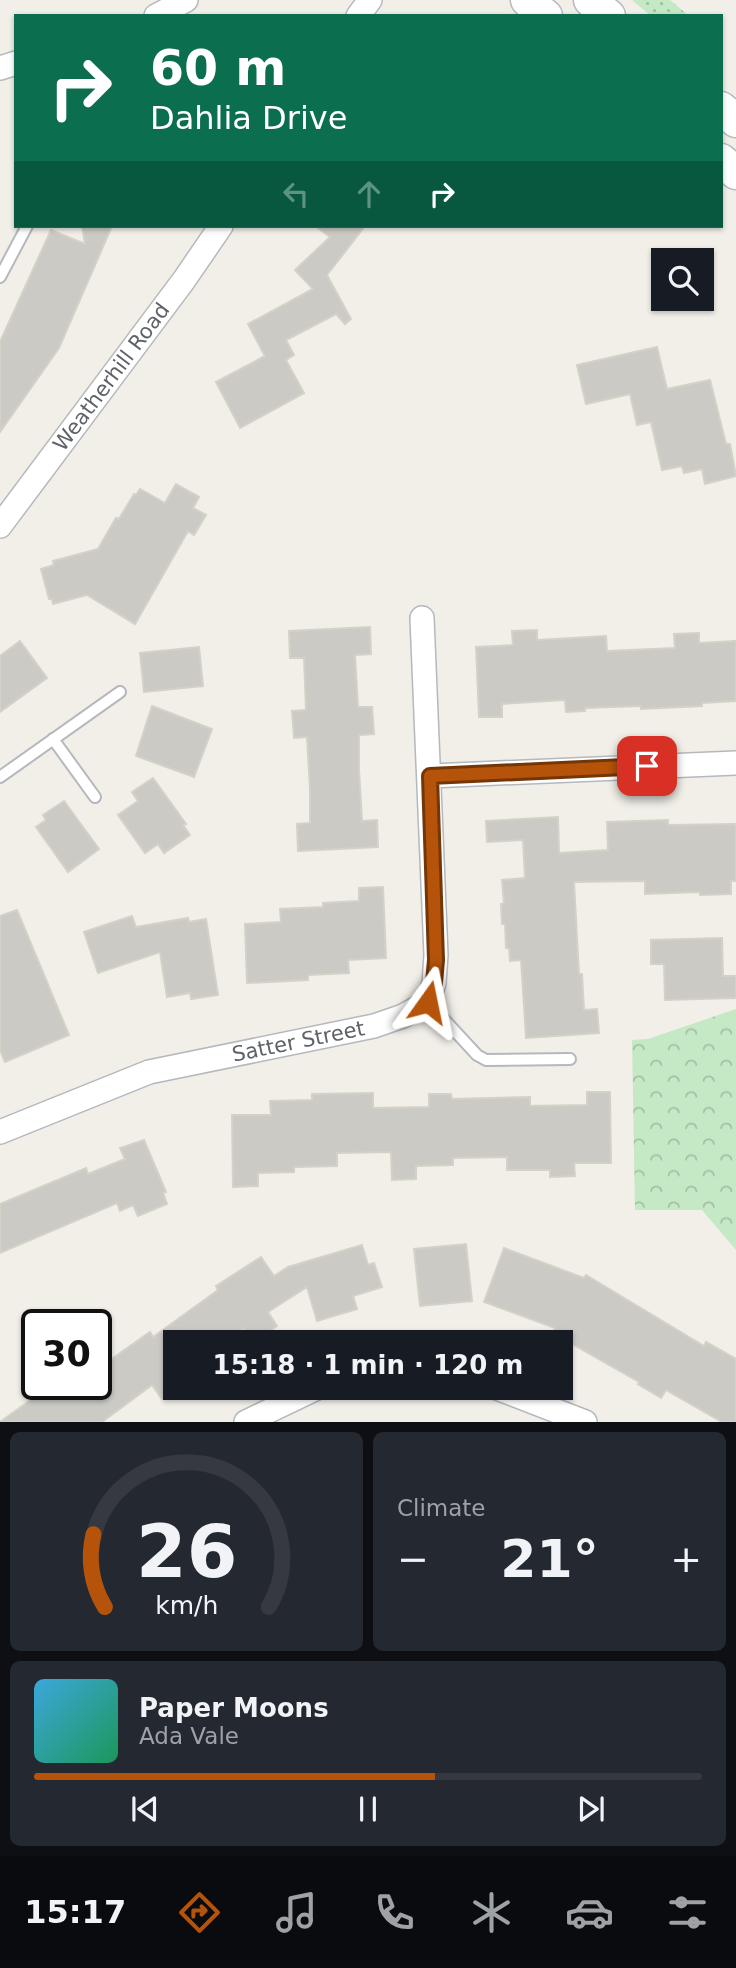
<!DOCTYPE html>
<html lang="en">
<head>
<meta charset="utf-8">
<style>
	body { margin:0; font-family:"DejaVu Sans",sans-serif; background:#242831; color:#f1f3f6; height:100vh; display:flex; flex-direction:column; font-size:26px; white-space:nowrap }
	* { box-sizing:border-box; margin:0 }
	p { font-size:23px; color:#9ea1a6 }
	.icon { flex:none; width:38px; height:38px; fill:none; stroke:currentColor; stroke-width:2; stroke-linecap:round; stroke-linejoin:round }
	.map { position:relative; height:1422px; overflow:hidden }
	.details { display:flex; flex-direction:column; gap:10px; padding:10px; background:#0d0f14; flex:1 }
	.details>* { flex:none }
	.top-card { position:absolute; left:14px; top:14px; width:709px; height:214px; border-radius:0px; box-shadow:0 2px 5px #0004; background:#0b6e4f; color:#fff; overflow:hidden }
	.tools { position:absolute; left:651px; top:248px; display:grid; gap:14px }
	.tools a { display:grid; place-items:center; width:63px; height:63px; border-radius:0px; background:#171b24; box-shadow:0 2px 5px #0004; font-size:35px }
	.speed { position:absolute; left:21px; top:1309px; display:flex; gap:14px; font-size:35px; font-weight:700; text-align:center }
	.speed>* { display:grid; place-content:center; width:91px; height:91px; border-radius:50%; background:#171b24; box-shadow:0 2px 5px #0004; line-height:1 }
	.speed .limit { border:4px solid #111; border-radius:10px; background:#fff; color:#111 }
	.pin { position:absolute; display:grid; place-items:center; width:60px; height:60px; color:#fff; margin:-30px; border-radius:14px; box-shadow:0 4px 10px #0006 }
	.me { position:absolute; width:77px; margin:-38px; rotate:12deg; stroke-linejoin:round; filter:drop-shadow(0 0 5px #0008) }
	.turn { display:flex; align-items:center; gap:24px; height:147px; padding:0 21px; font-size:32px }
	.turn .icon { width:91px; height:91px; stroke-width:2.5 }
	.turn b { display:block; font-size:49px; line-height:60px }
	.lanes { display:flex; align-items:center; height:66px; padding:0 21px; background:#0003; justify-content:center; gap:35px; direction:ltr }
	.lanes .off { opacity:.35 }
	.big { font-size:52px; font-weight:700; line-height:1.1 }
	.details .tile { flex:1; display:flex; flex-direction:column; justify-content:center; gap:10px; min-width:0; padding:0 24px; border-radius:10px; background:#242831 }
	.details .dial { align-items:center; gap:0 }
	.dial svg { height:182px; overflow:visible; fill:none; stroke:#363941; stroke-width:7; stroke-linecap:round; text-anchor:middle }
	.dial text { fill:#f1f3f6; stroke:none }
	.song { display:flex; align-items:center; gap:21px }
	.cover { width:84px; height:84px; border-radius:10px; background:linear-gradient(135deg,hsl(200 70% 55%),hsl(150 70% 35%)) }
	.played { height:7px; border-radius:4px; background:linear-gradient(90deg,#b45309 60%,#363941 60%) }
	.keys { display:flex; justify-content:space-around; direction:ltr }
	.heat { display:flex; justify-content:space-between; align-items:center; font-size:38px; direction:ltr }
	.details .tiles { flex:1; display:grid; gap:10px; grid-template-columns:1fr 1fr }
	.tile:last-child { grid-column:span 2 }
	.trip { position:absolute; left:163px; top:1330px; width:410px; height:70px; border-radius:0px; background:#171b24; box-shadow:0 2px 5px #0004; font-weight:700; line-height:70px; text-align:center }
	.menu { display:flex; height:112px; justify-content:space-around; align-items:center; background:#090b0e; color:#9ea1a6 }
	.menu .icon { width:49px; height:49px }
	.menu .on { color:#b45309 }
	.menu b { font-size:32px; color:#f1f3f6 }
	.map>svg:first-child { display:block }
</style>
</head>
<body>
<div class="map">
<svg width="736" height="1422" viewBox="0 0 736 1422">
	<defs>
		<pattern id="grass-dots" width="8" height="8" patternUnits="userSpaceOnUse" patternTransform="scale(1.75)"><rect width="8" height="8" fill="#c5e8c5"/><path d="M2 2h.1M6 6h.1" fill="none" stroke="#a3c0a4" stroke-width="1.8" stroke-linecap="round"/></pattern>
		<pattern id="forest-crowns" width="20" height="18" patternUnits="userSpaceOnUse" patternTransform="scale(1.75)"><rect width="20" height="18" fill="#c5e8c5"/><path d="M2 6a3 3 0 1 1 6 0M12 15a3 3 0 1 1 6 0" fill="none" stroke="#a3c0a4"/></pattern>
	</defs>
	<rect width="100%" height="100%" fill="#f1efe8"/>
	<path fill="url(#grass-dots)" d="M632 0H670L689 16H651Z"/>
	<path fill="url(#forest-crowns)" d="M736 1009V1250L702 1210H635L632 1040 648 1039Z"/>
	<g fill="#cccac5" stroke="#d6d1c6" stroke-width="2">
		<path d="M82 226H112L59 348 0 432V342L51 230 85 244Z"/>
		<path d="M315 226H365L327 275 351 319 345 324 336 314 286 340 294 355 286 360 304 393 240 428 216 382 265 356 248 324 313 289 295 270 330 237Z"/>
		<path d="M657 347 667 389 710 380 726 444H730L736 476 705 484 702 469 684 473 682 466 662 470 651 422 637 425 630 394 586 404 577 365Z"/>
		<path d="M176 484 199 497 193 508 206 515 194 535 188 531 135 624 87 595 53 604 52 599H49L41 569 54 565 53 561 98 549 116 518 119 519 134 494 136 495 140 489 165 503Z"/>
		<path d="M370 627 371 654 355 655 358 707H372L374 734 359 735V770L362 821 377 820 378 847 298 851 297 824 310 823V789L307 737 294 738 292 711 306 710 304 658H290L289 631Z"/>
		<path d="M537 630V640L606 636 607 651 675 648 674 634 699 633V643L736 641V701L702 703V706L641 709V706L585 708V711L566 712 565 700 502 704V717H479L476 647 513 645 512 631Z"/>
		<path d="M20 641 47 678 0 712V656Z"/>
		<path d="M199 647 203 686 144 692 140 653Z"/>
		<path d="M152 706 212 729 194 777 136 756Z"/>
		<path d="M153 778 186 824 183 825 190 835 164 853 158 844 145 853 118 815 138 801 132 792Z"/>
		<path d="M64 801 99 849 68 872 36 827 46 820 43 815Z"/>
		<path d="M558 817 559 853 608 850 607 822 668 820V825L736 824V881H731V894L700 895V892L645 894V881L574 882 579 974H582L584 1010 597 1009 599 1033 526 1038 521 960 510 961 509 948H506L505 924H502L501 904H504L502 880 525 878 523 840 487 842 486 821Z"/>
		<path d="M383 887 386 958 348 960 349 973 308 975V980L247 983 245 924 281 922 280 909 323 907V903L359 901V888Z"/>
		<path d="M17 910 69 1035 5 1062 0 1050V916Z"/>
		<path d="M132 916 136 927 188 918 189 922 206 919 218 995 191 999 190 993 167 997 160 952 98 973 84 932Z"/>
		<path d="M722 938 723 976H736V998L665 1000 664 964H651V940Z"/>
		<path d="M587 1092H610L611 1163H574L575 1176 550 1177V1170H507V1157L453 1158V1165L416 1166V1179L392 1180 391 1152 337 1153V1166L294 1167V1172L258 1173V1186L233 1187 232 1115H271L270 1101 312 1100V1094L373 1093V1108L429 1107V1094H451L452 1099 530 1097V1106L587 1105Z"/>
		<path d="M144 1140 166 1192 163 1193 167 1204 138 1216 133 1205 120 1211 117 1203 0 1253V1204L86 1168 88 1174 125 1159 120 1148Z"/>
		<path d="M466 1244 472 1301 420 1306 414 1249Z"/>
		<path d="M362 1245 368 1265 374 1263 382 1287 353 1296 357 1309 317 1321 307 1287 268 1312 277 1326 253 1342 244 1328 224 1342H175V1390L162 1399 152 1385 102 1422H0L53 1384H96V1370L150 1332 153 1337 218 1290 216 1286 261 1257 274 1276 288 1267Z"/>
		<path d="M504 1248 584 1278 586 1275 704 1346 706 1342 736 1359V1422H722L666 1390 661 1398 638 1384 639 1382 553 1333 555 1328 484 1302Z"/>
	</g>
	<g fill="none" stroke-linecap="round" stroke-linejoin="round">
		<defs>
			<g id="lane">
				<path d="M0 277 27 226"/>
				<path d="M53 739 95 797"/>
				<path d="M0 777 120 692"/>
				<path d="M428 1002 477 1055 486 1060 570 1059"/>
			</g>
			<g id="street">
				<path d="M156 16 186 0"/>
				<path d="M358 16 370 0"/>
				<path d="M0 68 16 63"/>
				<path id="s1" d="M0 526 184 280 221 226"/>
				<path d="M430 776 736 763"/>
				<path id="s2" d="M0 1132 149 1072 374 1026 403 1016 428 1002 434 983 436 955 422 618"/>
				<path d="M497 1388 585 1422"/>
				<path d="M246 1422 317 1388"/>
			</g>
			<g id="secondary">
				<path d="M527 0 546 16"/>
				<path d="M590 0 609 16"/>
				<path d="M721 108 736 121"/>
				<path d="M721 160 736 173"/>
			</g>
		</defs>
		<use href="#lane" stroke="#b5b8bc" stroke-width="14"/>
		<use href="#street" stroke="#b5b8bc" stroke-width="26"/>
		<use href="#secondary" stroke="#b6babf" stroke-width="35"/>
		<use href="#lane" stroke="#fff" stroke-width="10"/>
		<use href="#street" stroke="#fff" stroke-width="23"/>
		<use href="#secondary" stroke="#fff" stroke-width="32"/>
	</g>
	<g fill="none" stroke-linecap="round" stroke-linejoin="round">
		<defs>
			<path id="route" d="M428 1002 434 983 436 960 430 776 647 766"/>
		</defs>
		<use href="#route" stroke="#753606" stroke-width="18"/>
		<use href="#route" stroke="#b45309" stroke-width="12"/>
	</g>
	<g text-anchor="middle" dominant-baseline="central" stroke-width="5" stroke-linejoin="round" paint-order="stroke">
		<g font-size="21" fill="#5f6368" stroke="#fff">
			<text stroke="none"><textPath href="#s1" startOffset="186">Weatherhill Road</textPath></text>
			<text stroke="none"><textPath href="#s2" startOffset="313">Satter Street</textPath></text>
		</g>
	</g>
</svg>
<div class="tools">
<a><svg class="icon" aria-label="search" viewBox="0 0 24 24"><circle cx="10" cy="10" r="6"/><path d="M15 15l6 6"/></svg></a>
</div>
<div class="speed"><div class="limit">30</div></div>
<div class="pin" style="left:647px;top:766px;background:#d93025"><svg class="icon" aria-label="arrive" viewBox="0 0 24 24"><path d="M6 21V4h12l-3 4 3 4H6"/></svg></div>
<svg class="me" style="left:428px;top:1002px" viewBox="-20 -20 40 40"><path d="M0-17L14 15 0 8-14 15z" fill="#b45309" stroke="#fff" stroke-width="4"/></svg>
<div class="trip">15:18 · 1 min · 120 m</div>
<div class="top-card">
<div class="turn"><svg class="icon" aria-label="right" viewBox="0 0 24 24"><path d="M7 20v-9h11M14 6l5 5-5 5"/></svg><div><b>60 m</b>Dahlia Drive</div></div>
<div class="lanes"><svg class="icon off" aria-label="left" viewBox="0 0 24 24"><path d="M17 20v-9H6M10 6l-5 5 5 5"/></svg><svg class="icon off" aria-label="ahead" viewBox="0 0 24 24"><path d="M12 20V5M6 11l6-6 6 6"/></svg><svg class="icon" aria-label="right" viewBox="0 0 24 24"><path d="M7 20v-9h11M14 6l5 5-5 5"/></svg></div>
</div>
</div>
<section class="details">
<div class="tiles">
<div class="tile dial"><svg viewBox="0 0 100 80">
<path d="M14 69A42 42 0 1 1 86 69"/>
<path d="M14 69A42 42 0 0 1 9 37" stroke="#b45309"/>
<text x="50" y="56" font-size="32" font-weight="700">26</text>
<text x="50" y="72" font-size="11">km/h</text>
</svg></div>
<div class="tile"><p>Climate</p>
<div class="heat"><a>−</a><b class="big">21°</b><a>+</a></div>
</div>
<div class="tile">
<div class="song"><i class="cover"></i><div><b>Paper Moons</b><p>Ada Vale</p></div></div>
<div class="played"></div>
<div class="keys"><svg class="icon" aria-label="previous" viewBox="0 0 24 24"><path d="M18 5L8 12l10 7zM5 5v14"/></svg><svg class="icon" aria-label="pause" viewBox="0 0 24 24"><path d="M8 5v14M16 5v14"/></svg><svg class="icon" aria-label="next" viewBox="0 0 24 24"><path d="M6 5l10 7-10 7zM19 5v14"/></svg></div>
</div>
</div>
</section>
<nav class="menu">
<b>15:17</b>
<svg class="icon on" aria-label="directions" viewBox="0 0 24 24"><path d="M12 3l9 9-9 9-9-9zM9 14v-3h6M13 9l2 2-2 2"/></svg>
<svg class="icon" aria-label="music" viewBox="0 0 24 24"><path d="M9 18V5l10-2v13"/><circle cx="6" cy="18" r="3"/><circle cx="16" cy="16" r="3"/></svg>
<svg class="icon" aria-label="phone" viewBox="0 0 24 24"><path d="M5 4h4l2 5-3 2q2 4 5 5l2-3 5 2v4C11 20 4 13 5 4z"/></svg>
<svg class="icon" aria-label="climate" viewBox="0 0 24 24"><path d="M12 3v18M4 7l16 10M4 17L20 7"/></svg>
<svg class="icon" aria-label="car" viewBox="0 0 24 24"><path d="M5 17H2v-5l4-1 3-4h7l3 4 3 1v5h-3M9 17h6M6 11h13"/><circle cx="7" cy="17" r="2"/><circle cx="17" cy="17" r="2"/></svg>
<svg class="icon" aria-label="filters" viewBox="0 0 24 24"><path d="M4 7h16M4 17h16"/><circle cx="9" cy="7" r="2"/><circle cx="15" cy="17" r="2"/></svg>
</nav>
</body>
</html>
